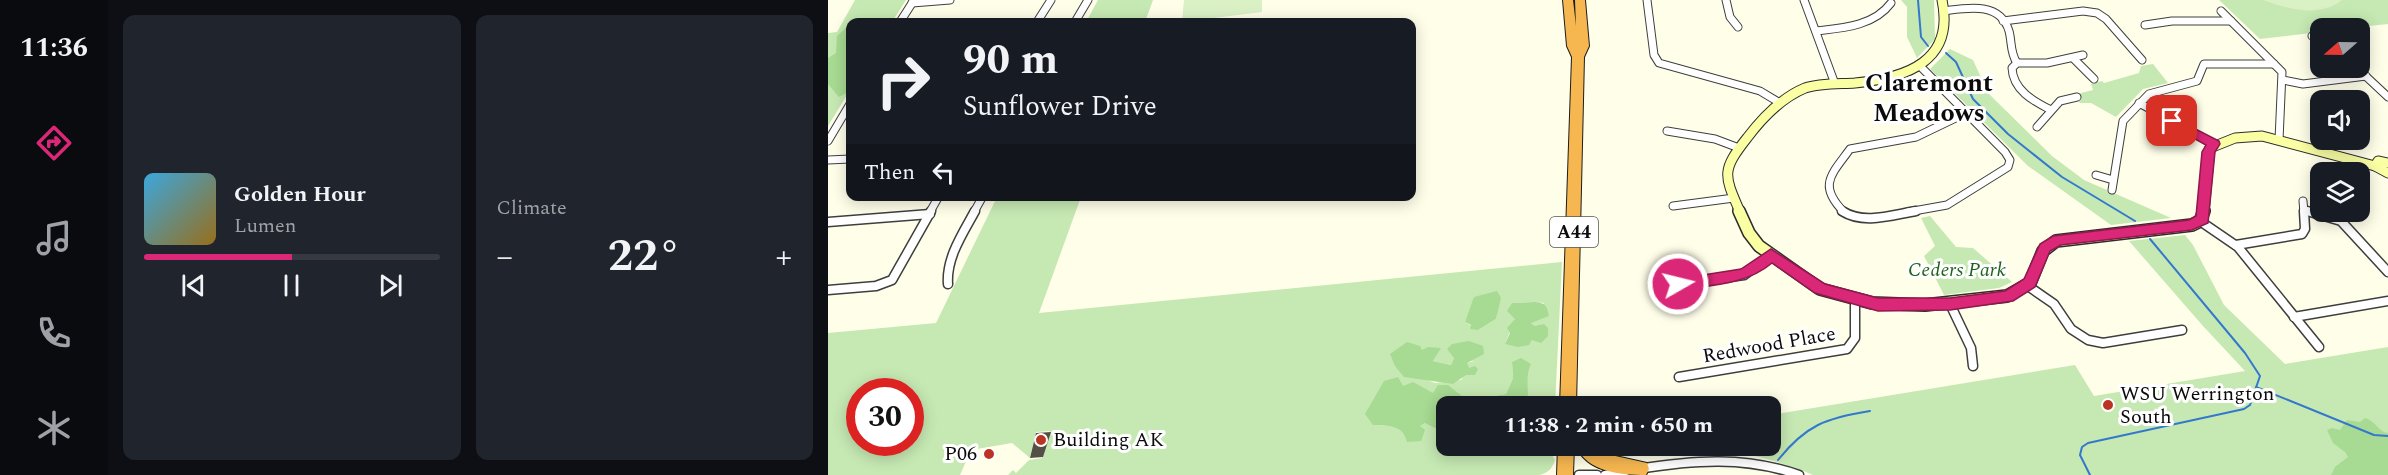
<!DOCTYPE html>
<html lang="en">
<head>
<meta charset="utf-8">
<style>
	body { margin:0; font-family:Spectral,serif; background:#20242c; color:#f1f3f6; height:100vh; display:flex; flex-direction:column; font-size:22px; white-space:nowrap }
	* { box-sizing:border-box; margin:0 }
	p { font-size:20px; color:#9ea1a6 }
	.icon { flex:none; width:33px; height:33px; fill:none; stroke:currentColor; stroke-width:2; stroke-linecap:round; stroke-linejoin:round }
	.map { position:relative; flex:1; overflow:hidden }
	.drawer { display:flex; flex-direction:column; gap:15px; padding:15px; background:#0d0f14; width:720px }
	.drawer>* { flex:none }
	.hud { position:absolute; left:18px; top:18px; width:570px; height:183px; border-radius:12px; box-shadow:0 3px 15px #0003; background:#171b24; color:#f1f3f6; overflow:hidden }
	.needle { width:39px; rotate:250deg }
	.buttons { position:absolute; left:1482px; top:18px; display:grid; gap:12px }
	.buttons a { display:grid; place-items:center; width:60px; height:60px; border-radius:12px; background:#171b24; box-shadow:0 3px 15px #0003; font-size:30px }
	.speed { position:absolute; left:18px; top:378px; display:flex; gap:12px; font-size:30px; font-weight:700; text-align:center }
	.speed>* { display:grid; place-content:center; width:78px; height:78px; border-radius:50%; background:#171b24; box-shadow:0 3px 15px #0003; line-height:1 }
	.speed .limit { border:9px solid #d22; background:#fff; color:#111 }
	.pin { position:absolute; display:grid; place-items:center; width:51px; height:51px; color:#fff; margin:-26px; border-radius:12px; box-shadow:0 3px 9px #0006 }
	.me { position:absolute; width:66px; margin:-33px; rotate:82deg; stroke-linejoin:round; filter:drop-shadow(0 0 4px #0008) }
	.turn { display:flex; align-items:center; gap:21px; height:126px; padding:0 18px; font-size:27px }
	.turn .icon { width:78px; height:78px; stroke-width:2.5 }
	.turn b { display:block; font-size:42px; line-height:51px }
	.then { display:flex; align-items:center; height:57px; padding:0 18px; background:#0003; gap:12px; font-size:22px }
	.big { font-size:45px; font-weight:700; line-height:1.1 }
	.drawer .card { flex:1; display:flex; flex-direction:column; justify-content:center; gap:9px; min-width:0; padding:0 21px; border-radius:12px; background:#20242c }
	.song { display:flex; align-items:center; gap:18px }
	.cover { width:72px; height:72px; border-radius:9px; background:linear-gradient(135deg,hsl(200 70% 55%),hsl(40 70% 35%)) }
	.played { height:6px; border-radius:3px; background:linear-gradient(90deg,#db2777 50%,#363941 50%) }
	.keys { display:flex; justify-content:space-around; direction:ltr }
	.heat { display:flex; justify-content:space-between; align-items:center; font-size:33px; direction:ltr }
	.drawer .tiles { flex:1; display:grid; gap:15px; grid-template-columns:repeat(2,1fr) }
	.trip { position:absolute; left:608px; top:396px; width:345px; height:60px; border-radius:12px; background:#171b24; box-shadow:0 3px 15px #0003; font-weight:700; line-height:60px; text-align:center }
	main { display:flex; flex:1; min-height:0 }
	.menu { display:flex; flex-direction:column; width:108px; justify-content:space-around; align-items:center; background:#090b0e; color:#9ea1a6 }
	.menu .icon { width:42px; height:42px }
	.menu .selected { color:#db2777 }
	.menu b { font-size:27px; color:#f1f3f6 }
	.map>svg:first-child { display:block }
</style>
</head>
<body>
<main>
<nav class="menu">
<b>11:36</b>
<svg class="icon selected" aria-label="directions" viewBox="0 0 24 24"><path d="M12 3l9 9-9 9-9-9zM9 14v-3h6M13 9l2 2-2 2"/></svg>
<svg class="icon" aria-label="music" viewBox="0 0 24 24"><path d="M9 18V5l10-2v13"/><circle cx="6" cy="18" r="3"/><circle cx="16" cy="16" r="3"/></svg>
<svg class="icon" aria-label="phone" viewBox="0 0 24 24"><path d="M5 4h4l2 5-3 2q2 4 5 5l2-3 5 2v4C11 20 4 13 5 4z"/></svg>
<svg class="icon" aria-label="climate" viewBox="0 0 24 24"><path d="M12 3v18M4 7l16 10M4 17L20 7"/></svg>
</nav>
<section class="drawer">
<div class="tiles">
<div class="card">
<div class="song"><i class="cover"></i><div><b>Golden Hour</b><p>Lumen</p></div></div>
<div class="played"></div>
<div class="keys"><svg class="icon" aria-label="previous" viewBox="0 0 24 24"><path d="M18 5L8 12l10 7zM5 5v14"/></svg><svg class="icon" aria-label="pause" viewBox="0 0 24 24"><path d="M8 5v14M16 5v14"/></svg><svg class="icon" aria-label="next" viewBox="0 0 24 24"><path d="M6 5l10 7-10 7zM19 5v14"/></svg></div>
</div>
<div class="card"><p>Climate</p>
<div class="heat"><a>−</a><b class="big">22°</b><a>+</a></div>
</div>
</div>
</section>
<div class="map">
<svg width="1560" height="475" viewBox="0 0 1560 475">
	<rect width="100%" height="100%" fill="#fffee9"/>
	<g fill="#c6e9b3" fill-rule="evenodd">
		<path d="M27 0H78L64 22H22V90L0 126V33L9 32Z"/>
		<path d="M270 0H325L317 22H258Z"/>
		<path d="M1073 0H1106L1107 39 1089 58 1079 37V7Z"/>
		<path d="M1391 0H1560V24L1522 28H1492V32L1432 39Z"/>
		<path d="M1122 49 1145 60 1160 93 1224 156 1256 180 1343 218 1283 225 1200 166 1102 69Z"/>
		<path d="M1325 64 1340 83 1315 89 1288 117 1263 103H1252L1245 95 1265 90 1263 84 1274 81 1276 83 1311 73 1313 66Z"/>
		<path d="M169 197H253L211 313 734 262 727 406H697L698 375 684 363 685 378 678 394 665 396 661 406H648L654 403 630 394 621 385 545 425 568 426 577 434 597 423H616L618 420V446H721L720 448 727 460C724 469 720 473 711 475H180L185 470 188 473 201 460 214 458 222 431 208 432 202 458 184 443 143 450 132 475H0V333L108 323ZM707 302 716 303 702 322 707 326 677 344 687 319 684 303ZM642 311 669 313 668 319 650 330 637 322ZM612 349 605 361 623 365 626 358 646 361 638 363 640 368 633 380 607 383 592 377ZM32 392H82V442H32Z"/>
		<path d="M1102 216 1128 247 1145 248 1184 282 1171 288 1116 295 1096 256 1107 246 1093 218Z"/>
		<path d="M1357 235 1365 245 1396 305 1457 364 1560 347V475H985C946 459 892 443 852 454L787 457 771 454 773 451 768 446H942V415L1247 365 1266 396 1417 371 1375 326 1301 241Z"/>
	</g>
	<g fill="#a7da92">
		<path d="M20 26H22V91L11 97 0 84V58L8 53 9 36Z"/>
		<path d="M669 291 673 298 668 319 650 330 642 329 643 325 637 322 646 297Z"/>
		<path d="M707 302C718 303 719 306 721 316L703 323 707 326 716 324 720 328V336L713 343 704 340 701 345 690 347 677 344 682 333 679 328 687 319 679 311 684 303Z"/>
		<path d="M641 341 655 346 656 354 639 363 641 368 647 366 650 369 647 375H638L625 384 576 377 567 366 562 354 579 342 592 346 594 350 600 347 613 348 605 361 623 365 626 358 619 349 624 344Z"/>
		<path d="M693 358 703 364C696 379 702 390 699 405L661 406 665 396 678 394 685 378 684 362Z"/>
		<path d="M570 377 575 386 585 382 605 393 610 385H621C630 394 637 400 650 397L654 403 648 406 630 404 628 406H618V420L609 429 597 423 592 426 597 430 593 441 579 442C575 424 560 426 545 425L537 414 556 381Z"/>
		<path d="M1537 418C1548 421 1550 432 1560 433V475H1503L1507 467 1520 457 1517 452 1505 443 1499 430 1504 428 1512 430 1519 420 1532 422Z"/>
	</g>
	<g fill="#daf0c5">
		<path d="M356 0H434V12L354 22Z"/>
		<path d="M1435 0H1514C1491 18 1460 9 1435 0Z"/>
	</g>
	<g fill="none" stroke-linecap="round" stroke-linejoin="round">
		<g stroke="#3478ce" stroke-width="2">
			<path d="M1090 0 1093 37 1100 46"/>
			<path d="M1118 53 1128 62 1145 99 1180 134 1234 177 1307 221"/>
			<path d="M1428 387 1546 435 1560 436"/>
			<path d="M950 460C978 425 998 418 1042 411"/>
			<path d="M1262 475 1252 455 1254 447 1260 443 1416 409 1422 405 1432 376 1417 353 1322 239"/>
		</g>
	</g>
	<path fill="#544e47" d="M223 432 215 457 202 458 208 433Z"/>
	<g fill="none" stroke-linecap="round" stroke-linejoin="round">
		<defs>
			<g id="street-far1">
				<path d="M819 0 826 55 831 63 932 91 952 103"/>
				<path d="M898 0 902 17 910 27"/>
				<path d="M976 0 1007 84"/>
				<path d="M84 3 122 0"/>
				<path d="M1115 11C1139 8 1172 1 1181 31 1184 42 1182 53 1189 63"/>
				<path d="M1393 11 1454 72 1451 140"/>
				<path d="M1175 21 1255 11 1269 13 1278 19 1314 60"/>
				<path d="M72 22 86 0"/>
				<path d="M209 22 223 0"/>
				<path d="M247 22 260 0"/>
				<path d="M1317 25 1344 21H1403"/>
				<path d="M988 31C1015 28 1046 26 1063 3"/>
				<path d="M1484 36 1492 35"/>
				<path d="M1245 58 1266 79"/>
				<path d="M1529 68 1560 97"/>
				<path d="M1455 80 1475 84 1538 76"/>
				<path d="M1311 103 1386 144"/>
				<path d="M1223 110C1205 101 1185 90 1184 68L1189 63H1219L1255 55"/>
				<path d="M1209 127 1232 101 1249 97"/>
				<path d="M839 131 887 139 911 148"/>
				<path d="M0 141 22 104"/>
				<path d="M0 160 22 159"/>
				<path d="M1268 175 1285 180"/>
				<path d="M1284 190 1295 121 1321 94 1369 81 1376 64H1446"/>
				<path d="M1475 201 1476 212"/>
				<path d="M845 206 906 198"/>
				<path d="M1477 210 1484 212"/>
				<path d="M102 212 111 196"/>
				<path d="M146 212 155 196"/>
				<path d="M1016 212C989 185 1004 174 1022 149L1088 137 1138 113"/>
				<path d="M1080 212 1119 205 1180 167 1182 160 1177 152 1092 66"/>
			</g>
			<g id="street">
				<path d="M1014 211C1036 225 1064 215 1088 211"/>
				<path d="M1479 211 1513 221 1560 272"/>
				<path d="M1372 221 1410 247 1491 347"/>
				<path d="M0 222 102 214"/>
				<path d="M1408 245 1474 234 1477 229 1476 211"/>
				<path d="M120 284C118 258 135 233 147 211"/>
				<path d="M850 284 916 275 943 255"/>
				<path d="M1200 286 1226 304 1243 329 1260 340 1275 343 1354 330"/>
				<path d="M0 290 48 286 64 280 103 211"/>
				<path d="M1122 304 1143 348 1145 366"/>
				<path d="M1466 317 1560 301"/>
				<path d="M851 377 1019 349 1027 338V299"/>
				<path d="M810 469C866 460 917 456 971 475"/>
				<path d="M751 475H769"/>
				<path d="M777 475 798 471"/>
			</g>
			<g id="secondary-far1">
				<path d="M1547 166 1550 161 1560 163"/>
				<path d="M912 212C896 175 893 171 919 138 934 118 953 98 977 88 992 83 1012 84 1027 83 1079 78 1127 61 1114 0"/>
				<path d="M1376 212 1382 148 1407 138 1434 136 1547 166 1560 173"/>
			</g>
			<path id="secondary" d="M911 211 921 233 931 246 992 289 1044 303 1097 305 1179 296 1202 283 1215 251 1228 241 1364 225 1372 221 1376 211"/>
			<g id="highway">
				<path d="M735 0H745L748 26 747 0H757L761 46 756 57 748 406H732L744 57 739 46Z"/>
				<path d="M730 446H746L745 475H729Z"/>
				<path d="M748 446H764L774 453 819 463 821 469 818 475C792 475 759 472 748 446Z"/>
			</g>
		</defs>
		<use href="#street-far1" stroke="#3e3e3e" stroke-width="9"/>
		<use href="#street" stroke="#3e3e3e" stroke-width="11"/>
		<use href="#secondary-far1" stroke="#2d2d2d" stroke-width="11"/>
		<use href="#secondary" stroke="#2d2d2d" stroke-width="14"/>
		<use href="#highway" stroke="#1c1c1c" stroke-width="2"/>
		<use href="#street-far1" stroke="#fff" stroke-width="7"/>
		<use href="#street" stroke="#fff" stroke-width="8"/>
		<use href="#secondary-far1" stroke="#faffa4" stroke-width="9"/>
		<use href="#secondary" stroke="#faffa4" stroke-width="11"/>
		<use href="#highway" fill="#f6b750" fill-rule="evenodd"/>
	</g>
	<path fill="#db2777" stroke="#8e194d" stroke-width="1.5" d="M1344 117 1391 141 1392 144 1387 152 1380 223 1364 230 1233 245 1222 251 1207 287 1185 301 1122 310 1050 311 987 293 944 263C918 285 884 285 850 290L845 289 843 284 845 280 850 279 913 269 943 249 997 284 1050 298H1122L1177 291 1196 279 1212 244 1225 236 1361 220 1368 216 1374 152 1378 145 1340 124 1338 121Z"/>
	<g fill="#bb3423" stroke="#fff" stroke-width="2">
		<circle cx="1280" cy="405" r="6"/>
		<circle cx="213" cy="440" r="6"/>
		<circle cx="161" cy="454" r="6"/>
	</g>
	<g text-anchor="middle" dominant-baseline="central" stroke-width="6" stroke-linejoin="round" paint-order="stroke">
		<rect fill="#fff" stroke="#545454" stroke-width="1.5" x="722" y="217" width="48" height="30" rx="4.5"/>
		<g font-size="18" font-weight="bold" fill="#0b0b0b">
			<text x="746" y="232">A44</text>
		</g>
		<g font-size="20" font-style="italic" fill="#1f621c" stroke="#fff">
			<text x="1129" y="270">Ceders Park</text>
		</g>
		<g font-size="20" fill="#0b0b0b" stroke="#fff">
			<text transform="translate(941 345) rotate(-10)">Redwood Place</text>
		</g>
		<g font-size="20" fill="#0b0b0b" stroke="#fff" text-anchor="start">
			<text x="1292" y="394">WSU Werrington<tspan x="1292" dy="23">South</tspan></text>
			<text x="225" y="440">Building AK</text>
			<text x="149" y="454" text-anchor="end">P06</text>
		</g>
		<g font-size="26" font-weight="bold" fill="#0b0b0b" stroke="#fff">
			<text x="1101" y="83">Claremont<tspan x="1101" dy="30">Meadows</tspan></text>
		</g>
	</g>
</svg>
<div class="buttons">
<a><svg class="needle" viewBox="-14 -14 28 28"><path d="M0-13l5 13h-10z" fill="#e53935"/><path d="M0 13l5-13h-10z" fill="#9ea1a6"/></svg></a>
<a><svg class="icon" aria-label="sound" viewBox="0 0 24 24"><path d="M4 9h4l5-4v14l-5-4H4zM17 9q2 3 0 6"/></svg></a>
<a><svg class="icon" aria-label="layers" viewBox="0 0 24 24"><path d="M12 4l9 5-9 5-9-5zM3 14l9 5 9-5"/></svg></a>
</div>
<div class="speed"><div class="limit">30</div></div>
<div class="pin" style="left:1344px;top:121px;background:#d93025"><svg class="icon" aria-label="arrive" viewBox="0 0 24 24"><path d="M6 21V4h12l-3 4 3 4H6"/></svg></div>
<svg class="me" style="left:850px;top:284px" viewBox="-20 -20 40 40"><circle r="17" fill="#db2777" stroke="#fff" stroke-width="3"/><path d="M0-11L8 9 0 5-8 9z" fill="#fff"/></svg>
<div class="trip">11:38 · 2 min · 650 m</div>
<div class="hud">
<div class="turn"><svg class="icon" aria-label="right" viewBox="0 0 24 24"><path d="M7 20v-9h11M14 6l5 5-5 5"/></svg><div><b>90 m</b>Sunflower Drive</div></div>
<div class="then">Then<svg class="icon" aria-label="left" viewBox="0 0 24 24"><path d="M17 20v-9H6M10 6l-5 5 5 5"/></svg></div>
</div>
</div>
</main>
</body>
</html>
